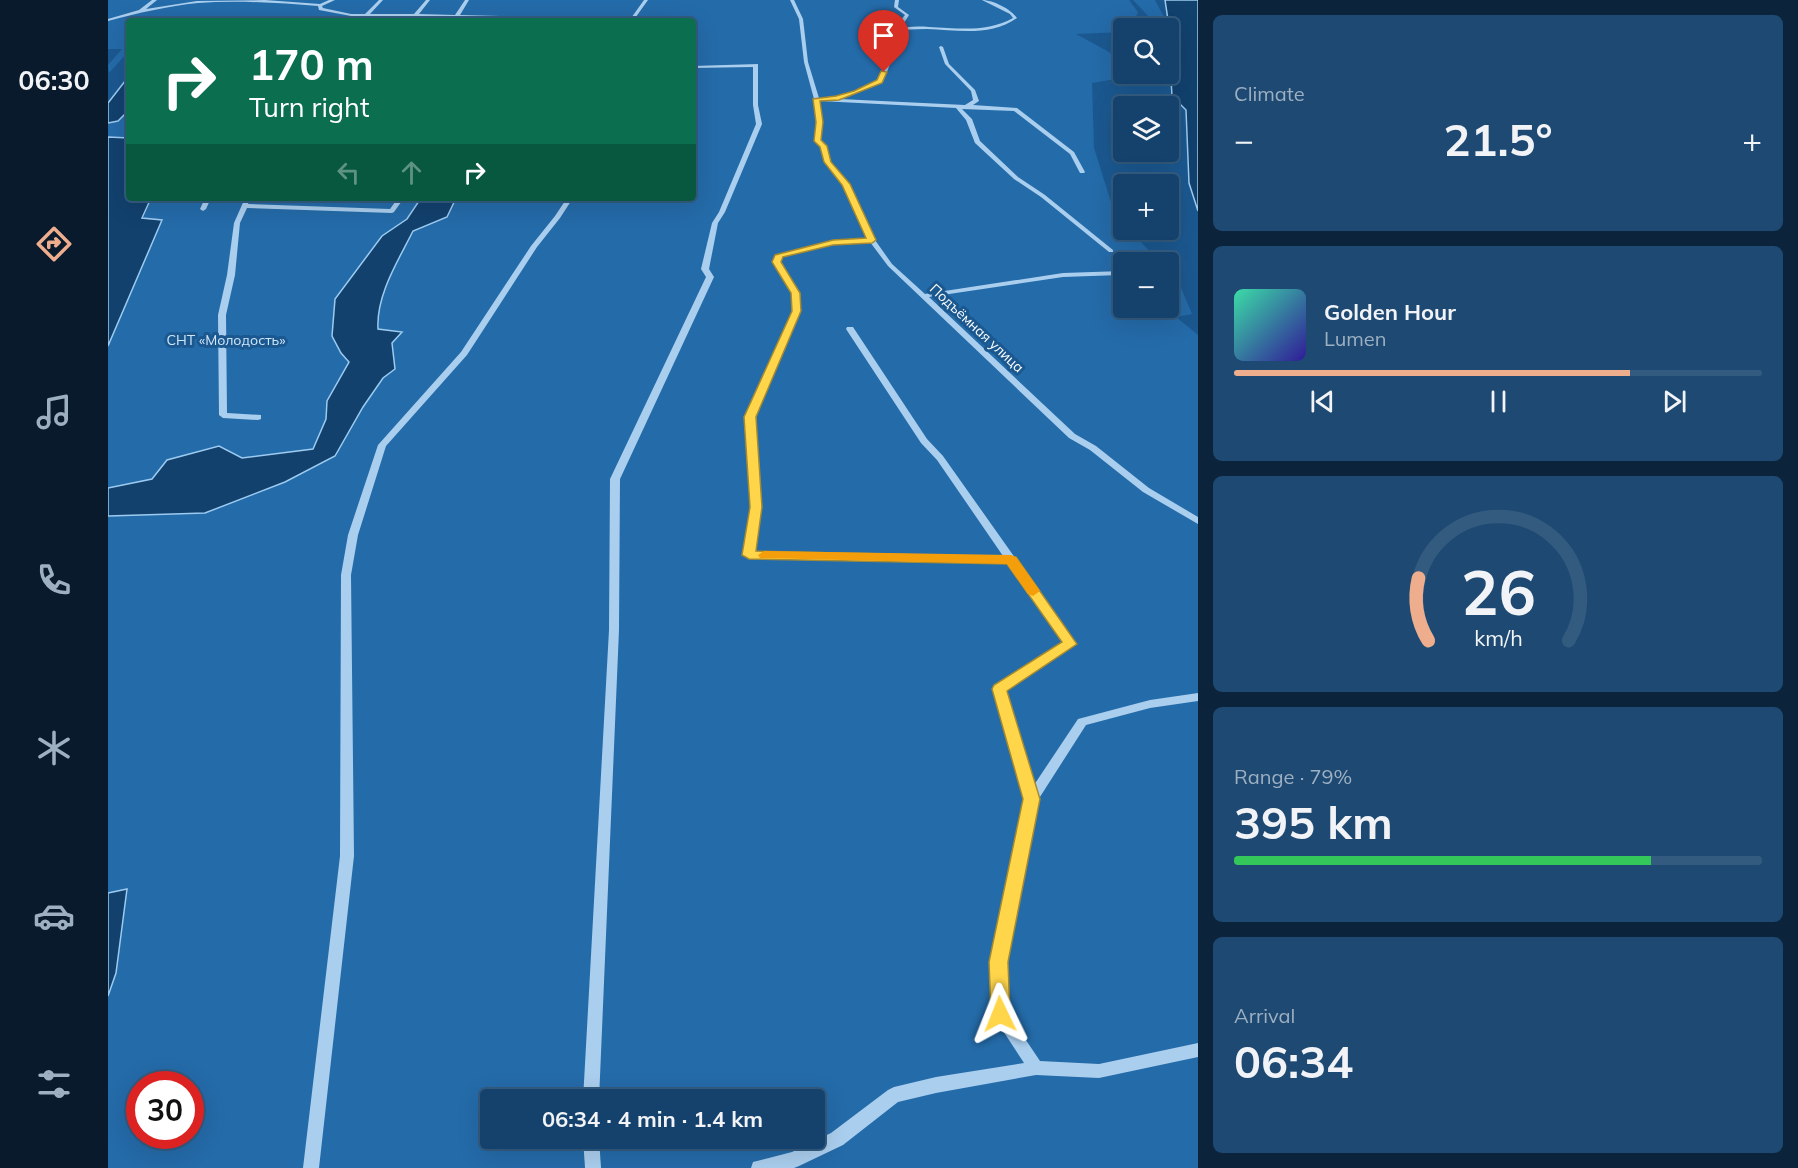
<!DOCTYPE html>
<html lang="en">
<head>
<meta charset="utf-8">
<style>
	body { margin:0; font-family:Mulish,sans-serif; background:#1d4972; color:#f1f3f6; height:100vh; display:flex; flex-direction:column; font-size:22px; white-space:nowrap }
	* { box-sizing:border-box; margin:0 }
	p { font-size:20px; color:#9db0c2 }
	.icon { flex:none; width:33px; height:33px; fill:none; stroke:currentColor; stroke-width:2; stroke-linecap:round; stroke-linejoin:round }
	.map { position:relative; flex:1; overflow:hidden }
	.drawer { display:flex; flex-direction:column; gap:15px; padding:15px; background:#0b243b; width:600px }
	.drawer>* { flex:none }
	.top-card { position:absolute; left:18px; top:18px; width:570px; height:183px; border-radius:6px; box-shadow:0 6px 24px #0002,0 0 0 2px #335b7f; background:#0b6e4f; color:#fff; overflow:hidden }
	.tools { position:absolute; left:1005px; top:18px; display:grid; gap:12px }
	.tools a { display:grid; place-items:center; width:66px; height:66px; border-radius:6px; background:#14426c; box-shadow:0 6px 24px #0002,0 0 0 2px #335b7f; font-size:30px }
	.speed { position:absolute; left:18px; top:1071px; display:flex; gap:12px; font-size:30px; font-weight:700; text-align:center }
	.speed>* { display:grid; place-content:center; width:78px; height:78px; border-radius:50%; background:#14426c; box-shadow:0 6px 24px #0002,0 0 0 2px #335b7f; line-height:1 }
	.speed .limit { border:9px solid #d22; background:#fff; color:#111 }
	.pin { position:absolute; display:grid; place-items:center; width:51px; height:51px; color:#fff; margin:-62px -26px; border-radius:50% 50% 50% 0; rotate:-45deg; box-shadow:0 0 6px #0007 }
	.pin .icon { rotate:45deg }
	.me { position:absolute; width:66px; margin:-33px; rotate:358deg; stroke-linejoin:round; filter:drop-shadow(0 0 4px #0008) }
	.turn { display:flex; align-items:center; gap:21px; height:126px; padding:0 24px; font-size:27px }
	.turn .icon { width:78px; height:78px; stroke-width:2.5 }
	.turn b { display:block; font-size:42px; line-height:51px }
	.lanes { display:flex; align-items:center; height:57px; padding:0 24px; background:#0003; justify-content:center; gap:30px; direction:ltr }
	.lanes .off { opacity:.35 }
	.big { font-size:45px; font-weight:700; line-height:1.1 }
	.drawer .card { flex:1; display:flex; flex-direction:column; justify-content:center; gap:9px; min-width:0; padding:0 21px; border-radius:9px; background:#1d4972 }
	.drawer .dial { align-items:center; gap:0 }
	.dial svg { height:156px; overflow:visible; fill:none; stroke:#335b7f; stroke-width:7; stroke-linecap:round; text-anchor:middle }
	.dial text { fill:#f1f3f6; stroke:none }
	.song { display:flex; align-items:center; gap:18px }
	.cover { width:72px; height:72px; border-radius:9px; background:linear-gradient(135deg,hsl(160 70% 55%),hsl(250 70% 35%)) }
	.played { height:6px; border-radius:3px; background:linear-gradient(90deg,#eead8d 75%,#335b7f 75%) }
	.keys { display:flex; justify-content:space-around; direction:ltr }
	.heat { display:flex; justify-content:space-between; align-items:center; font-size:33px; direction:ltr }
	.charge { height:9px; border-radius:4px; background:linear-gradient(90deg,#34c759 79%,#335b7f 0) }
	.trip { position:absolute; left:372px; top:1089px; width:345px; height:60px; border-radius:6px; background:#14426c; box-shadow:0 6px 24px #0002,0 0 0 2px #335b7f; font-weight:700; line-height:60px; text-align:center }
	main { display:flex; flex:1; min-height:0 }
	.menu { display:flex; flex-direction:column; width:108px; justify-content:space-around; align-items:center; background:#081a2b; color:#9db0c2 }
	.menu .icon { width:42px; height:42px }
	.menu .active { color:#eead8d }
	.menu b { font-size:27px; color:#f1f3f6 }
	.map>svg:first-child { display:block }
</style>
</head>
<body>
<main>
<nav class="menu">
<b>06:30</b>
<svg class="icon active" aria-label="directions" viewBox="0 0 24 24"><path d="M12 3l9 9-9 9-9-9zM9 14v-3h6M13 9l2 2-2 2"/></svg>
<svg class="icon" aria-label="music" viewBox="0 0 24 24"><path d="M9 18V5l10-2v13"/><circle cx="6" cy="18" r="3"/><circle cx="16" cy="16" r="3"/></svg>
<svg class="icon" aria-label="phone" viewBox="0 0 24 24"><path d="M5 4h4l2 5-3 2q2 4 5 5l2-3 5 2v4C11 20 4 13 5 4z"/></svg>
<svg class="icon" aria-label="climate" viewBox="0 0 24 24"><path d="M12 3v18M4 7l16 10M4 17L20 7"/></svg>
<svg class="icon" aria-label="car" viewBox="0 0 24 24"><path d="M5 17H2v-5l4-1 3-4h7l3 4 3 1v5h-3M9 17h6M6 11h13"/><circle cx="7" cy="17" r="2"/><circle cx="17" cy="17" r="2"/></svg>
<svg class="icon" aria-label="filters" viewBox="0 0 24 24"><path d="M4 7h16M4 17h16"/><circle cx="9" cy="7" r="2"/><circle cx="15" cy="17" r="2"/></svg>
</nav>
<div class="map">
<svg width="1090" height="1168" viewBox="0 0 1090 1168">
	<rect width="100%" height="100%" fill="#1b5890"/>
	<g fill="#246ba9" fill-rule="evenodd">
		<path d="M0 0H1021L1030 12 1023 28H1016L1015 32 968 34 1001 52 1015 66 1016 74H1023L1025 76 984 83 986 148 1013 234 1026 235 1052 262H1016V308H1060L1061 271 1071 283 1084 314 1068 317 1090 335V1168H0V996L8 973 19 889 0 893V311L43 198H585V21H21V51L1 73 0 65 14 49H0ZM32 1084H82V1136H32ZM382 1100H706V1138H382Z"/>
		<path d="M1025 0H1047L1057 19 1046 25 1030 26 1032 20 1041 17Z"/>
		<path d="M21 110V138L0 139V123L10 121Z"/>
	</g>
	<g fill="#12416e" stroke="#9dcbf0" stroke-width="1.5">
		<path d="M1057 0H1090V211L1081 183 1078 110 1064 96 1060 28H1051L1060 20Z"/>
		<path d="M21 76V110L10 121 0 123V103Z"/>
		<path d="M0 137 21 138V198H43L34 218 54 220 0 346Z"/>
		<path d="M313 198H348L339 217 305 231C290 261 268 295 270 329L294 332 284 343 287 369 275 378 255 407 227 456 177 482 97 513 0 516V488L44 479 59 460 111 446 134 458 205 449 218 419 219 401 241 362 233 353 224 336 227 299 274 236 299 219Z"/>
		<path d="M19 889 8 973 0 996V893Z"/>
	</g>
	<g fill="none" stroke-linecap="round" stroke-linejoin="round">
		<g fill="#aaceee" fill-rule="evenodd">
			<path d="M44 0H49L38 9 89 1 157 0 212 4 221 0H227L214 6 215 8 243 14H257L271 0H275L262 14H306L318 0H322L311 14 347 15 357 0H361L352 15 431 17H350L349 21H346V17H309L305 20 303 19 304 17 259 16 256 18 254 16H243L211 10 210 6C170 3 130 0 90 3 60 6 30 13 0 21V19L31 10Z"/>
			<path d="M536 0H540L525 21H521Z"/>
			<path d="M682 0H686L695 19 700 62 711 98 857 105 865 100 863 91 837 64 831 47 833 46 835 47 841 64 867 90 871 101 865 105 909 108 966 152 977 172 976 173H972L962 154 906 111 854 109 864 119 872 141 910 177 937 195 1005 250V252H1001L933 197 906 179 867 143 858 120 848 108 712 101 714 122 713 141 718 146 722 162 741 184 767 240 784 264 817 294 955 273 1015 271V275H1012L955 277 821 297 967 434 988 446 1041 488 1090 517V524L1035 492 982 450 961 438 780 266 762 242 725 245 674 256 673 262 692 293 693 311 646 417 653 507 647 552 895 556 829 460 813 443 738 329 739 327H745L819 439 835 456 968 644 897 690 926 785 970 719 1042 700 1090 693V701L1042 708 978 725 930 800 897 962 899 1012 932 1061 991 1064 1090 1043V1057L991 1078 928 1075 828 1093 790 1102 735 1145 691 1166 686 1168H643L645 1162 684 1152 723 1133 780 1090 786 1087 828 1077 916 1063 884 1014 883 962 918 799 885 689 887 686 956 643 900 562 641 558 636 555 643 507 638 417 685 311 684 293 665 262 668 255 725 241 760 238 735 185 716 162 712 146 707 141 708 122 706 99 696 62 691 19Z"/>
			<path d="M787 0H791L790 7 801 15 796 23 783 29C796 27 808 26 821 27 850 28 878 33 905 18L902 14 874 0C885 0 903 9 909 18 882 37 849 30 819 29 805 29 790 30 777 32L784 59 775 82 737 98H733V96L770 81 780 59 772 31 792 21 797 15 786 7Z"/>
			<path d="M650 64V105L654 124 617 212 610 223 601 269 606 277 512 479 511 630 491 1100H475L501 630 502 479 598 277 593 269 604 223 611 212 648 124 645 105V67L585 68V66Z"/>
			<path d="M97 198H103L98 209 95 211 92 209Z"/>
			<path d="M137 198H143L140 204 282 209 290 198H296L286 212 284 213 139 208 132 223 127 275 118 315 119 413 153 415V419L150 420 115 418 111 415 110 315 119 275 126 223Z"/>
			<path d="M459 198H465L452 218 429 247 359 355 278 446 250 535 243 575 246 856 211 1168H195L232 856 233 575 240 535 270 445 353 352 423 246 447 216Z"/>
			<path d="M475 1138H491L493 1168H477Z"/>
		</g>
	</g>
	<path fill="#ffd54a" stroke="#a68a30" stroke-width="1.5" d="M773 71 779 72 774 83 731 100 712 101 715 122 713 140 719 146 723 162 742 184 768 240 764 243 725 245 675 257 673 262 692 293 693 311 648 417 654 507 648 551 908 557 969 644 899 691 932 799 900 962 902 1014 899 1020 892 1023 885 1020 883 1014 881 962 915 799 884 689 886 685 954 642 899 564 641 559 634 555 642 507 636 417 684 311 683 293 664 262 667 255 725 240 758 238 734 185 716 162 712 147 706 141 708 122 705 99 728 96 746 91 769 80Z"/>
	<path fill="#f59e0b" d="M656 551 903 555 908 557 932 591 925 596 920 594 899 564 652 558 650 555Z"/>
	<g text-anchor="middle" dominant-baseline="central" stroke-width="6" stroke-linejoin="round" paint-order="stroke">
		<g font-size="14" fill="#fff" stroke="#1b5890">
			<text transform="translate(869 328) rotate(43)">Подъёмная улица</text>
		</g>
		<g font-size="14" fill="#d0e7fa" stroke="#1b5890">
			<text x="118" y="340">СНТ «Молодость»</text>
		</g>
	</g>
</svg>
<div class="tools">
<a><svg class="icon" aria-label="search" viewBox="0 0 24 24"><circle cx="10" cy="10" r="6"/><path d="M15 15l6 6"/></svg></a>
<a><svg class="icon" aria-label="layers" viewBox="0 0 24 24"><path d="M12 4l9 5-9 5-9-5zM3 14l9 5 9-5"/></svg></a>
<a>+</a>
<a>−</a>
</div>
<div class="speed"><div class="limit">30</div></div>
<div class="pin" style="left:776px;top:72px;background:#d93025"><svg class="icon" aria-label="arrive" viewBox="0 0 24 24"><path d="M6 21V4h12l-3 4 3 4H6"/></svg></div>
<svg class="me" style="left:892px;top:1014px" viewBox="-20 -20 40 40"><path d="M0-17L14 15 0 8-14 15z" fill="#ffd54a" stroke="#fff" stroke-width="4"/></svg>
<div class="trip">06:34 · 4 min · 1.4 km</div>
<div class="top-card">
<div class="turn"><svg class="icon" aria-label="right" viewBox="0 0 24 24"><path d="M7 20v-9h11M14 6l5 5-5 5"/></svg><div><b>170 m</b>Turn right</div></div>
<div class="lanes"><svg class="icon off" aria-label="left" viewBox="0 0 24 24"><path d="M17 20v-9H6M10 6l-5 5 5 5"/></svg><svg class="icon off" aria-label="ahead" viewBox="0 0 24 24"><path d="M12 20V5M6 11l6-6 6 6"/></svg><svg class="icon" aria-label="right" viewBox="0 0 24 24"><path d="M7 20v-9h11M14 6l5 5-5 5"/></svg></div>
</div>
</div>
<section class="drawer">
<div class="card"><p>Climate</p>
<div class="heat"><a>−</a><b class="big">21.5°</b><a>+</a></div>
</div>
<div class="card">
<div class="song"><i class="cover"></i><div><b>Golden Hour</b><p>Lumen</p></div></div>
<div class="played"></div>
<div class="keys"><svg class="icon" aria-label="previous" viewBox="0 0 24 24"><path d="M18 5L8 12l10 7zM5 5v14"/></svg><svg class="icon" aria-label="pause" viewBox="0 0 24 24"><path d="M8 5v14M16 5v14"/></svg><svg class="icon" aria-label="next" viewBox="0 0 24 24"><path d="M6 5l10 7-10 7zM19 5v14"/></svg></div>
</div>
<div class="card dial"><svg viewBox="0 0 100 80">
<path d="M14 69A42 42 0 1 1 86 69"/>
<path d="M14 69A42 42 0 0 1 9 37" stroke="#eead8d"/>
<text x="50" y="56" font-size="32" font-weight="700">26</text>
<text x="50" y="72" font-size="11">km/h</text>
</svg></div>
<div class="card"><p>Range · 79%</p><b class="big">395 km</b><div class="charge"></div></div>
<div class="card"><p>Arrival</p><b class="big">06:34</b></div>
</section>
</main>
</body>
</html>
